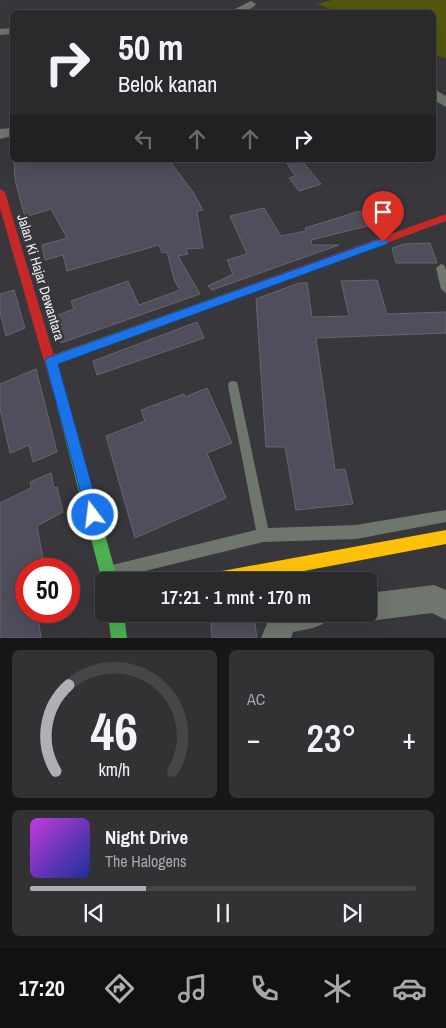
<!DOCTYPE html>
<html lang="id">
<head>
<meta charset="utf-8">
<style>
	body { margin:0; font-family:"Archivo Narrow",sans-serif; background:#323235; color:#f1f3f6; height:100vh; display:flex; flex-direction:column; font-size:19px; white-space:nowrap }
	* { box-sizing:border-box; margin:0 }
	p { font-size:16px; color:#a5a7aa }
	.icon { flex:none; width:28px; height:28px; fill:none; stroke:currentColor; stroke-width:2; stroke-linecap:round; stroke-linejoin:round }
	.map { position:relative; height:638px; overflow:hidden }
	.side { display:flex; flex-direction:column; gap:12px; padding:12px; background:#171719; flex:1 }
	.side>* { flex:none }
	.hud { position:absolute; left:10px; top:10px; width:426px; height:152px; border-radius:8px; box-shadow:0 5px 20px #0002,0 0 0 1px #464649; background:#2a2a2d; color:#f1f3f6; overflow:hidden }
	.speed { position:absolute; left:15px; top:558px; display:flex; gap:10px; font-size:25px; font-weight:700; text-align:center }
	.speed>* { display:grid; place-content:center; width:65px; height:65px; border-radius:50%; background:#2a2a2d; box-shadow:0 5px 20px #0002,0 0 0 1px #464649; line-height:1 }
	.speed .limit { border:8px solid #d22; background:#fff; color:#111 }
	.pin { position:absolute; display:grid; place-items:center; width:42px; height:42px; color:#fff; margin:-51px -21px; border-radius:50% 50% 50% 0; rotate:-45deg; box-shadow:0 0 5px #0007 }
	.pin .icon { rotate:45deg }
	.me { position:absolute; width:55px; margin:-28px; rotate:345deg; stroke-linejoin:round; filter:drop-shadow(0 0 4px #0008) }
	.turn { display:flex; align-items:center; gap:18px; height:105px; padding:0 25px; font-size:22px }
	.turn .icon { width:65px; height:65px; stroke-width:2.5 }
	.turn b { display:block; font-size:35px; line-height:42px }
	.lanes { display:flex; align-items:center; height:48px; padding:0 25px; background:#0003; justify-content:center; gap:25px; direction:ltr }
	.lanes .off { opacity:.35 }
	.big { font-size:38px; font-weight:600; line-height:1.1 }
	.side .card { flex:1; display:flex; flex-direction:column; justify-content:center; gap:8px; min-width:0; padding:0 18px; border-radius:8px; background:#323235 }
	.side .dial { align-items:center; gap:0 }
	.dial svg { height:130px; overflow:visible; fill:none; stroke:#464649; stroke-width:7; stroke-linecap:round; text-anchor:middle }
	.dial text { fill:#f1f3f6; stroke:none }
	.song { display:flex; align-items:center; gap:15px }
	.cover { width:60px; height:60px; border-radius:8px; background:linear-gradient(135deg,hsl(290 70% 55%),hsl(230 70% 35%)) }
	.played { height:5px; border-radius:2px; background:linear-gradient(90deg,#b0b0b4 30%,#464649 30%) }
	.keys { display:flex; justify-content:space-around; direction:ltr }
	.heat { display:flex; justify-content:space-between; align-items:center; font-size:28px; direction:ltr }
	.side .tiles { flex:1; display:grid; gap:12px; grid-template-columns:1fr 1fr }
	.card:last-child { grid-column:span 2 }
	.trip { position:absolute; left:95px; top:572px; width:282px; height:50px; border-radius:8px; background:#2a2a2d; box-shadow:0 5px 20px #0002,0 0 0 1px #464649; font-weight:600; line-height:50px; text-align:center }
	.dock { display:flex; height:80px; justify-content:space-around; align-items:center; background:#111112; color:#a5a7aa }
	.dock .icon { width:35px; height:35px }
	.dock .current { color:#b0b0b4 }
	.dock b { font-size:22px; color:#f1f3f6 }
	.map>svg:first-child { display:block }
</style>
</head>
<body>
<div class="map">
<svg width="446" height="638" viewBox="0 0 446 638">
	<rect width="100%" height="100%" fill="#38383c"/>
	<path fill="#53570e" d="M332 0H446V58L434 55V12H339L317 4Z"/>
	<g fill="#504d5c" stroke="#666669">
		<path d="M14 160H169L193 192 203 210 197 211 203 248 186 249 188 254 178 256 200 294 61 343 53 317 74 309 71 301 128 281 139 305 180 290 175 282 167 252 162 253 159 245 67 271 63 255 45 260 42 245 67 238 51 209 25 217 15 180Z"/>
		<path d="M285 160H301L321 184 299 191 289 178 295 176Z"/>
		<path d="M264 208 281 236 306 231 305 228 360 211 371 225 311 240 312 245H339L212 290 208 286 233 274 227 260 247 254 230 216Z"/>
		<path d="M430 243 437 263H396L392 248 404 244Z"/>
		<path d="M377 280 387 314 446 312V333L316 338 335 470 345 469 353 504 296 510 285 447H266L256 299 299 283H307L312 317 349 316 341 281Z"/>
		<path d="M14 290 25 328 6 336 0 312V294Z"/>
		<path d="M197 322 204 338 97 375 93 361Z"/>
		<path d="M36 369 57 452 33 462 29 445 10 453 0 409V384Z"/>
		<path d="M207 388 232 443 207 453 226 498 135 538 106 436 145 421 141 410 184 394 185 397Z"/>
		<path d="M51 473 54 488 57 487 63 512 37 526 45 569H26V611H37L41 638H0V503L31 488 30 482Z"/>
		<path d="M254 616 257 638H212L211 622Z"/>
	</g>
	<g fill="none" stroke-linecap="round" stroke-linejoin="round">
		<g fill="#6e766e" fill-rule="evenodd">
			<path d="M441 264 444 265 446 270V293L441 289 436 268Z"/>
			<path d="M233 381 237 382 238 386 268 528 356 525 446 510V522L356 539 263 542 112 579 107 577 105 572 107 567 112 565 256 530 228 386 229 382Z"/>
		</g>
		<g fill="#6e766e" fill-rule="evenodd">
			<path d="M251 1 256 4C249 12 240 13 229 12Z"/>
			<path d="M294 9 300 12H287L289 10Z"/>
			<path d="M12 28V34L0 35V29Z"/>
			<path d="M434 89 446 96V107L434 100Z"/>
			<path d="M12 128V136L0 139V129Z"/>
			<path d="M434 585 446 590V620L432 613 369 621 359 617 358 614H369V593Z"/>
			<path d="M271 614H327L323 624 313 628 293 632 291 638H261Z"/>
		</g>
		<g fill="#4caf50" fill-rule="evenodd">
			<path d="M62 397 66 399 68 403 118 581H104V585L102 581 56 403 58 399Z"/>
			<path d="M108 614H124L127 638H111Z"/>
		</g>
		<g fill="#ffc107" fill-rule="evenodd">
			<path d="M242 288 246 289 247 292 246 295 51 366 47 365 45 361 47 357 51 356Z"/>
			<path d="M446 530V544L251 581H203L206 576 211 573Z"/>
		</g>
		<g fill="#c62828" fill-rule="evenodd">
			<path d="M0 189 5 192 68 403 66 407 62 409 58 407 56 403 0 208Z"/>
			<path d="M446 214V221L246 295H238L237 292 238 289Z"/>
		</g>
	</g>
	<path fill="#1a73e8" stroke="#114b97" d="M383 238 388 242 387 244 58 364 100 515 98 520 93 522 88 520 45 361 47 358Z"/>
	<g text-anchor="middle" dominant-baseline="central" stroke-width="5" stroke-linejoin="round" paint-order="stroke">
		<g font-size="14" fill="#f1f1f5" stroke="#37373d">
			<text transform="translate(41 277) rotate(73)">Jalan Ki Hajar Dewantara</text>
		</g>
	</g>
</svg>
<div class="speed"><div class="limit">50</div></div>
<div class="pin" style="left:383px;top:242px;background:#d93025"><svg class="icon" aria-label="arrive" viewBox="0 0 24 24"><path d="M6 21V4h12l-3 4 3 4H6"/></svg></div>
<svg class="me" style="left:93px;top:515px" viewBox="-20 -20 40 40"><circle r="17" fill="#1a73e8" stroke="#fff" stroke-width="3"/><path d="M0-11L8 9 0 5-8 9z" fill="#fff"/></svg>
<div class="trip">17:21 · 1 mnt · 170 m</div>
<div class="hud">
<div class="turn"><svg class="icon" aria-label="right" viewBox="0 0 24 24"><path d="M7 20v-9h11M14 6l5 5-5 5"/></svg><div><b>50 m</b>Belok kanan</div></div>
<div class="lanes"><svg class="icon off" aria-label="left" viewBox="0 0 24 24"><path d="M17 20v-9H6M10 6l-5 5 5 5"/></svg><svg class="icon off" aria-label="ahead" viewBox="0 0 24 24"><path d="M12 20V5M6 11l6-6 6 6"/></svg><svg class="icon off" aria-label="ahead" viewBox="0 0 24 24"><path d="M12 20V5M6 11l6-6 6 6"/></svg><svg class="icon" aria-label="right" viewBox="0 0 24 24"><path d="M7 20v-9h11M14 6l5 5-5 5"/></svg></div>
</div>
</div>
<section class="side">
<div class="tiles">
<div class="card dial"><svg viewBox="0 0 100 80">
<path d="M14 69A42 42 0 1 1 86 69"/>
<path d="M14 69A42 42 0 0 1 22 16" stroke="#b0b0b4"/>
<text x="50" y="56" font-size="32" font-weight="700">46</text>
<text x="50" y="72" font-size="11">km/h</text>
</svg></div>
<div class="card"><p>AC</p>
<div class="heat"><a>−</a><b class="big">23°</b><a>+</a></div>
</div>
<div class="card">
<div class="song"><i class="cover"></i><div><b>Night Drive</b><p>The Halogens</p></div></div>
<div class="played"></div>
<div class="keys"><svg class="icon" aria-label="previous" viewBox="0 0 24 24"><path d="M18 5L8 12l10 7zM5 5v14"/></svg><svg class="icon" aria-label="pause" viewBox="0 0 24 24"><path d="M8 5v14M16 5v14"/></svg><svg class="icon" aria-label="next" viewBox="0 0 24 24"><path d="M6 5l10 7-10 7zM19 5v14"/></svg></div>
</div>
</div>
</section>
<nav class="dock">
<b>17:20</b>
<svg class="icon current" aria-label="directions" viewBox="0 0 24 24"><path d="M12 3l9 9-9 9-9-9zM9 14v-3h6M13 9l2 2-2 2"/></svg>
<svg class="icon" aria-label="music" viewBox="0 0 24 24"><path d="M9 18V5l10-2v13"/><circle cx="6" cy="18" r="3"/><circle cx="16" cy="16" r="3"/></svg>
<svg class="icon" aria-label="phone" viewBox="0 0 24 24"><path d="M5 4h4l2 5-3 2q2 4 5 5l2-3 5 2v4C11 20 4 13 5 4z"/></svg>
<svg class="icon" aria-label="climate" viewBox="0 0 24 24"><path d="M12 3v18M4 7l16 10M4 17L20 7"/></svg>
<svg class="icon" aria-label="car" viewBox="0 0 24 24"><path d="M5 17H2v-5l4-1 3-4h7l3 4 3 1v5h-3M9 17h6M6 11h13"/><circle cx="7" cy="17" r="2"/><circle cx="17" cy="17" r="2"/></svg>
</nav>
</body>
</html>
